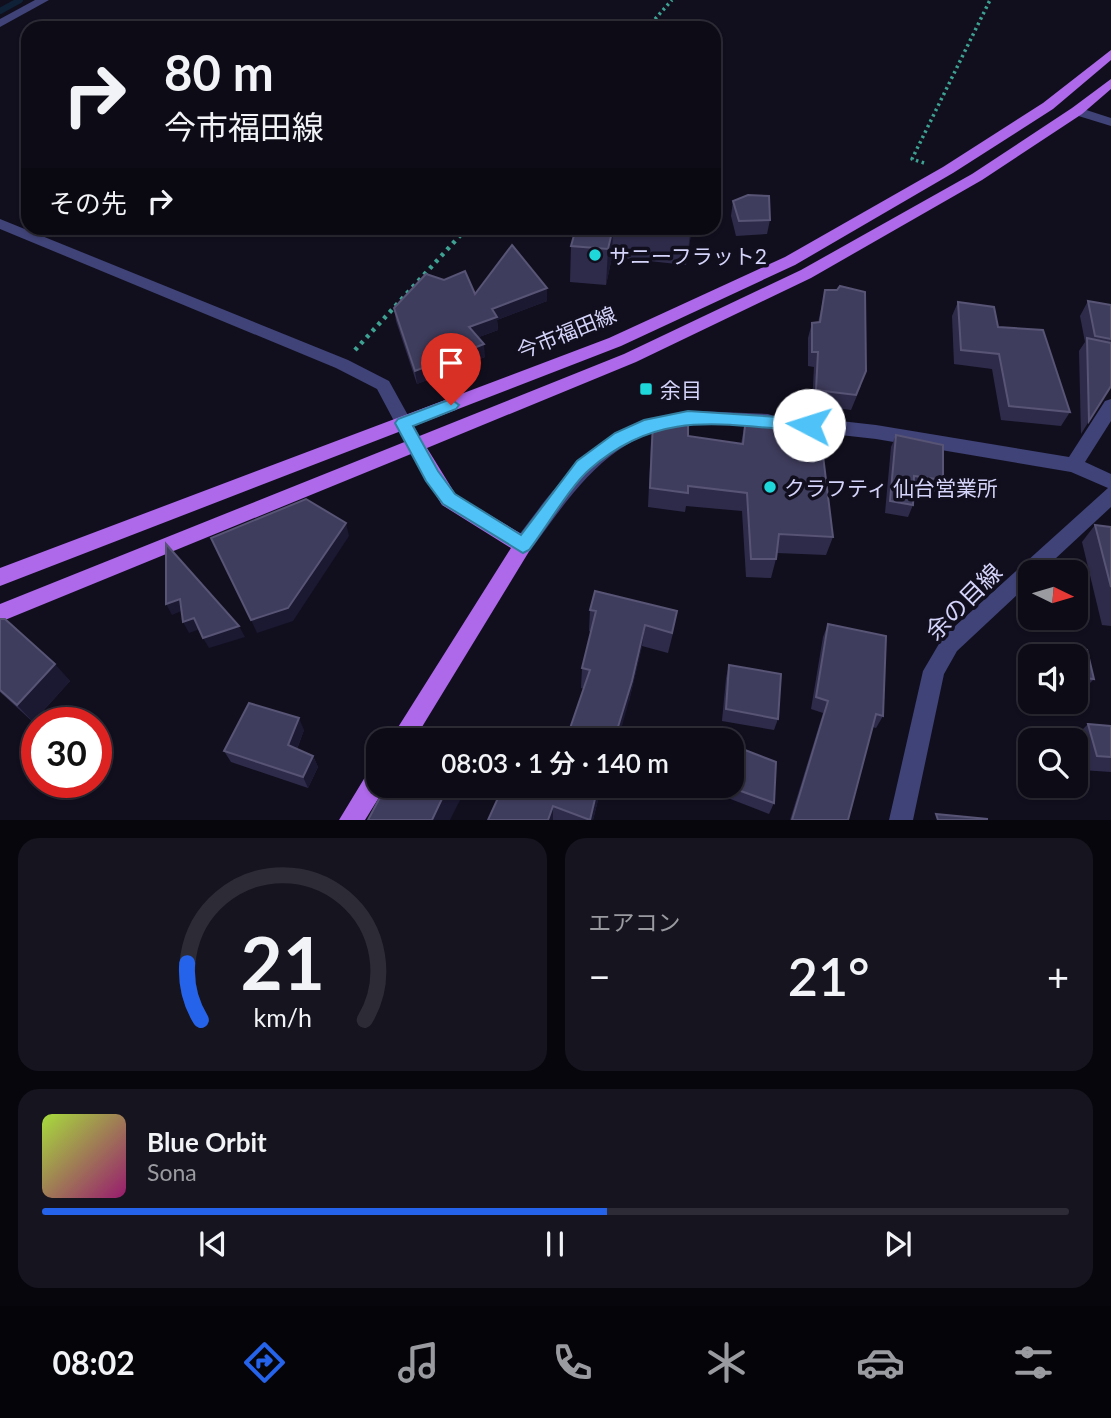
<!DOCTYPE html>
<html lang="ja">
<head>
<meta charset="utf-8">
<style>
	body { margin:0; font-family:Lato,"Noto Sans JP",sans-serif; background:#16141f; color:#f1f3f6; height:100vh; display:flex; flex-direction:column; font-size:26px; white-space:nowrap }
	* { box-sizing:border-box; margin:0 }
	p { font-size:23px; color:#9a9ba1 }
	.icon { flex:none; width:38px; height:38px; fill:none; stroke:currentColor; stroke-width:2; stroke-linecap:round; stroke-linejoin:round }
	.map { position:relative; height:820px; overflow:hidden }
	.details { display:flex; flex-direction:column; gap:18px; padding:18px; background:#07060c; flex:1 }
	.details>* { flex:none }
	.guide { position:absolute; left:21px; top:21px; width:700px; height:214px; border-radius:21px; box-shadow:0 2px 5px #0004,0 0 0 2px #2d2b35; background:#0d0b16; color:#f1f3f6; overflow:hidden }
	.needle { width:46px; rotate:95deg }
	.fabs { position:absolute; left:1018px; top:560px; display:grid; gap:14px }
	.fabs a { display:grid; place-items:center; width:70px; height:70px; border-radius:14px; background:#0d0b16; box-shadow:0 2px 5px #0004,0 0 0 2px #2d2b35; font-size:35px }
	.speed { position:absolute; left:21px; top:707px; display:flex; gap:14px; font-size:35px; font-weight:700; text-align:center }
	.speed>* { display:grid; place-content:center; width:91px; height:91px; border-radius:50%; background:#0d0b16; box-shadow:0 2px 5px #0004,0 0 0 2px #2d2b35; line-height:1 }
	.speed .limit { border:10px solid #d22; background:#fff; color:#111 }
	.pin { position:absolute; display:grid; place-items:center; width:60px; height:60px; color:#fff; margin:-72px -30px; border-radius:50% 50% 50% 0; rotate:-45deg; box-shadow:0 0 7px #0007 }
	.pin .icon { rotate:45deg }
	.me { position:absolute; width:77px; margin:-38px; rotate:275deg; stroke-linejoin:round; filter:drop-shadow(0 0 5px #0008) }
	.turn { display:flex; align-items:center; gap:24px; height:147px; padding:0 28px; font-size:32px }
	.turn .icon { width:91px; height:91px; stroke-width:2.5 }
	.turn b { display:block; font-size:49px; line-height:60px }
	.then { display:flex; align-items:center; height:66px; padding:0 28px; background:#0003; gap:14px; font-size:26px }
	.big { font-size:52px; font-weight:600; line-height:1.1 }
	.details .tile { flex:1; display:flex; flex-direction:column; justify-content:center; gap:10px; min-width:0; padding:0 24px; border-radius:21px; background:#16141f }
	.details .dial { align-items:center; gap:0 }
	.dial svg { height:182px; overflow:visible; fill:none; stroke:#2d2b35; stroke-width:7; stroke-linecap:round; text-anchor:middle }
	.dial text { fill:#f1f3f6; stroke:none }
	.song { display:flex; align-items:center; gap:21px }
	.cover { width:84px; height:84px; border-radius:10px; background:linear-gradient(135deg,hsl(80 70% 55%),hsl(320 70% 35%)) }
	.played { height:7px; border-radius:4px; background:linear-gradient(90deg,#2563eb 55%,#2d2b35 55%) }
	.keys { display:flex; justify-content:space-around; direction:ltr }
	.heat { display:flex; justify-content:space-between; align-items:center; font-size:38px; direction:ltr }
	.details .tiles { flex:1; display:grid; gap:18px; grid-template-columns:1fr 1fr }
	.tile:last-child { grid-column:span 2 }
	.trip { position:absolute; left:366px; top:728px; width:378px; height:70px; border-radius:21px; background:#0d0b16; box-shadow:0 2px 5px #0004,0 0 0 2px #2d2b35; font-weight:600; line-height:70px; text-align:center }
	.dock { display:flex; height:112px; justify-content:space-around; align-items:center; background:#050409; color:#9a9ba1 }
	.dock .icon { width:49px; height:49px }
	.dock .on { color:#2563eb }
	.dock b { font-size:32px; color:#f1f3f6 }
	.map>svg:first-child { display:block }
</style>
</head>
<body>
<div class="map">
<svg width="1111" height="820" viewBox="0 0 1111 820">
	<rect width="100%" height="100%" fill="#110f1e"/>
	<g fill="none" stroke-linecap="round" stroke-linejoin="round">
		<path stroke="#0f2137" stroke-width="6" d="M0 11 20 0"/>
		<g stroke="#3ea293" stroke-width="3.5" stroke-dasharray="2.5 3.5" stroke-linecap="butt">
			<path d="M647 28 672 0"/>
			<path d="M924 163 912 159 990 0"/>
		</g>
		<path stroke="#3ea293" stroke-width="4.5" stroke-dasharray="3.5 5" stroke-linecap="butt" d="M355 350 467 228"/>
		<g fill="#404377" fill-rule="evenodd">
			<path d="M35 0H49L0 27V19Z"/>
			<path d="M1077 107 1111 118V126L1072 114V108Z"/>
			<path d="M0 219 348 360 389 381 425 446 422 451H410L377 389 336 368 0 229Z"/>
			<path d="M1111 399V421L1085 462 1111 474V507L1041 572H1031V582L957 651 944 674 913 820H889L923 671 943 637 1108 488 1071 472 876 439 796 430 790 428 787 423 790 418 796 416 876 425 1069 457 1105 401Z"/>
			<path d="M697 411 768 414 774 416 777 421 774 426 768 428C745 426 721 423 698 424 614 427 575 489 530 551L523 553 516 551 513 545 516 539C567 471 605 418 697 411Z"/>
		</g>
		<g fill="#ae68ea" fill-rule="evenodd">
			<path d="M1111 50V60L1053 109 953 173 795 265 621 346 0 586V568L609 338 785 257 943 167 1043 103Z"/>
			<path d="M1111 79V89L1082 114 982 180 811 278 636 362 427 448 456 495 530 539 533 545 414 740H390L511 548 442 505 411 454 0 622V604L624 354 801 270 972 174 1072 108Z"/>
			<path d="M378 765V786H386L365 820H339L370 769Z"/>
		</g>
	</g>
	<g fill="#2e2b4a">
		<path d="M733 201 770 220 767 234 736 236 731 216Z"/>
		<path d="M576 228H692L686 265 612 257 606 285 570 282 571 246Z"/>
		<path d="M547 288V301L497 320 498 330 479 337 485 357 417 384 396 321 394 308 475 294Z"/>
		<path d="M825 290 861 386 851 410 812 405 814 367 808 366V338L812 323H818Z"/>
		<path d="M1088 301 1111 305V386L1081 434 1079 351 1085 342 1080 316Z"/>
		<path d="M958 302 998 327 1070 412 1061 426 1001 420 992 369 954 364 952 316Z"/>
		<path d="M746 417 833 537 826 555 777 553 776 559 771 578 746 577 742 511 686 506 685 512 648 507 651 441 653 422 688 436 741 444Z"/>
		<path d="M896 435 943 480 937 492 914 489 913 505 908 517 885 513 891 447Z"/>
		<path d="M1095 525 1111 527V626L1102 625 1082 542Z"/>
		<path d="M590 610 673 633 668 653 642 646 629 701 581 688 582 668 591 632 589 631Z"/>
		<path d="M0 619 70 681 33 722 0 692Z"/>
		<path d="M828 624 883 716 876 728 873 727 848 820H790L823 713 811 709 823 637Z"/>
		<path d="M1048 645 1087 650 1094 679 1088 685 1076 684V656H1044L1043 651Z"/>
		<path d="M729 665 778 719 774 730 722 721 726 678Z"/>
		<path d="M1088 724 1111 726V772L1082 770 1076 749V740H1074L1073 739Z"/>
		<path d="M304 730 297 749 313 756 318 767 308 788 231 762 224 751Z"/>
		<path d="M498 786H604L601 797 599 796 593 820H488L499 795Z"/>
		<path d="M690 786H732L774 803 769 814 728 798Z"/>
	</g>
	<g fill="#1b1831">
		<path d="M613 228 612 257 606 285 608 249Z"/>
		<path d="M691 228H692L686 265Z"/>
		<path d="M547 288V301L497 320 498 330 471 340 469 327 492 309Z"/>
		<path d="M484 344 485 357 417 384 415 371Z"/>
		<path d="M346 523 349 536 293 621 257 633 251 620Z"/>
		<path d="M180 599 186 609 172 615 166 604Z"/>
		<path d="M194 618 200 629 189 633 183 622Z"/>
		<path d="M645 625 642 646 629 701 618 740H614Z"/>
		<path d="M239 626 245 637 209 648 203 638Z"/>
		<path d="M55 664 70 681 33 722 17 705Z"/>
		<path d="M299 718 304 730 294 756 288 745Z"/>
		<path d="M313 756 318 767 308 788 303 777Z"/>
		<path d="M448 786H461L463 794 450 820H432Z"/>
		<path d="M598 786H600L599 796 593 820H590Z"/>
		<path d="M553 806V820H548Z"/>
	</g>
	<g fill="#3f3d5d" stroke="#575475" stroke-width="2">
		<path d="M748 195 769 196 770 220 739 221 733 201Z"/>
		<path d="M576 228H613L608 249 571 246Z"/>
		<path d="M671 228H691L690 230Z"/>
		<path d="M512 245 547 288 492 309 497 317 469 327 484 344 415 371 394 308 426 274 444 280 465 271 475 294Z"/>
		<path d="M840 286 865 292 866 371 856 395 816 390 818 352H812V323L820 322 825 290H837Z"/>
		<path d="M1088 301 1111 305V339L1095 336Z"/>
		<path d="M958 302 994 307 998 327 1043 330 1070 412 1009 406 999 354 961 350Z"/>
		<path d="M1087 338 1111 343V386L1089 421Z"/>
		<path d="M746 417 819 423 833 537 779 534 776 559H751L747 493 688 486V493L650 488 653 422 688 423V436L743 444Z"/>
		<path d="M896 435 943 445V480L914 476 913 505 890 501Z"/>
		<path d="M306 499 346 523 288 608 251 620 211 538Z"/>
		<path d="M1095 525 1111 527V587Z"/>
		<path d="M166 544 239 626 203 638 194 618 183 622 180 599 166 604Z"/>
		<path d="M595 591 677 611 672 633 645 625 632 681 614 740H566L590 670 582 668 596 611 590 610Z"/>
		<path d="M0 619H5L55 664 17 705 0 690Z"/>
		<path d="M828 624 886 636 883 716 876 714 848 820H792L828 701 816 697Z"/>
		<path d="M1048 645 1087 650 1094 679 1076 677V656H1050Z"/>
		<path d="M729 665 781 674 778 719 726 709Z"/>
		<path d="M249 703 299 718 288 745 313 756 303 777 224 751Z"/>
		<path d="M1088 724 1111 726V757L1097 756Z"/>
		<path d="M698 733 717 740H697Z"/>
		<path d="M732 745 776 762 774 803 727 786H732Z"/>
		<path d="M386 786H448L432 820H368Z"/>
		<path d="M500 786H598L590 820 553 806 548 820H488L503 787Z"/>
		<path d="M936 814 987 819V820H938Z"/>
	</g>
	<path fill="#4fc3f7" stroke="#337fa1" stroke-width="2" d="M451 399 459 405 456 409 413 426 438 471 455 494 521 535 577 461 615 433 644 420 688 411 809 419 817 425 809 431C724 426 661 407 590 469 571 485 546 528 529 550L523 553 443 504 426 481 395 423 398 419Z"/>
	<g fill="#1ed7da" stroke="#110f1e" stroke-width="2.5">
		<circle cx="595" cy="255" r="7"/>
		<rect x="639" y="382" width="14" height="14" rx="3.5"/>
		<circle cx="770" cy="487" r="7"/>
	</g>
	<g text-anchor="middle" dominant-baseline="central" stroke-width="7" stroke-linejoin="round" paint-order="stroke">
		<g font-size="21" fill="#d4d3f9" stroke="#110f1e" text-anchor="start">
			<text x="609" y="255">サニーフラット2</text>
			<text x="660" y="389">余目</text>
			<text x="784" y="487">クラフティ 仙台営業所</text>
		</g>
		<g font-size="21" fill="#d4d3f9" stroke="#110f1e">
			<text transform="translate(566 332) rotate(-22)">今市福田線</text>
		</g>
		<g font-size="24" fill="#d4d3f9" stroke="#110f1e">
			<text transform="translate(963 601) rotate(-45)">余の目線</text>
		</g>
	</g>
</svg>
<div class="fabs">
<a><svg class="needle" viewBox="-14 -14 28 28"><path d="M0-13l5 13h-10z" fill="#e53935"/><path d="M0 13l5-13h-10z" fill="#9a9ba1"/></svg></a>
<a><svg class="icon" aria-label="sound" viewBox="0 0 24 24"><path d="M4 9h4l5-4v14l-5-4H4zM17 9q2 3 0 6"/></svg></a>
<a><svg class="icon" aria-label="search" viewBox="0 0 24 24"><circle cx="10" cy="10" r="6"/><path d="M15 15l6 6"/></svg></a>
</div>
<div class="speed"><div class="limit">30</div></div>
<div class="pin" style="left:451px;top:405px;background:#d93025"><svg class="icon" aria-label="arrive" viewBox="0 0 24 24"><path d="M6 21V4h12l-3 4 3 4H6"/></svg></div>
<svg class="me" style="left:809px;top:425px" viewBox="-20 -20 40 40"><circle r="19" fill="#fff"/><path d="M0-13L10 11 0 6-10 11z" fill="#4fc3f7"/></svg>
<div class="trip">08:03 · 1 分 · 140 m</div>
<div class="guide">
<div class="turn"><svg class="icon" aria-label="right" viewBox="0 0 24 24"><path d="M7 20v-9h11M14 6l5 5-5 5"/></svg><div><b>80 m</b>今市福田線</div></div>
<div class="then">その先<svg class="icon" aria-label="right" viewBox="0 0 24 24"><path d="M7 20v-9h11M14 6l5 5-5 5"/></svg></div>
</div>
</div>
<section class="details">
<div class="tiles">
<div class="tile dial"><svg viewBox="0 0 100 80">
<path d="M14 69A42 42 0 1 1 86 69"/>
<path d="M14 69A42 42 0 0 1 8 44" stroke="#2563eb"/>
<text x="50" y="56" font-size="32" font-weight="700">21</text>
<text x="50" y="72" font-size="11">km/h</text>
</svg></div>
<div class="tile"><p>エアコン</p>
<div class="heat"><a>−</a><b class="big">21°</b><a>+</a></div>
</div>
<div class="tile">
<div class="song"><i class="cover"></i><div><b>Blue Orbit</b><p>Sona</p></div></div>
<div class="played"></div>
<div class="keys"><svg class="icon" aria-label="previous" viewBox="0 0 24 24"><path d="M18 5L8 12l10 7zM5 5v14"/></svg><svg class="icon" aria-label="pause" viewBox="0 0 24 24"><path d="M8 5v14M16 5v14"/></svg><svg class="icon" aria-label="next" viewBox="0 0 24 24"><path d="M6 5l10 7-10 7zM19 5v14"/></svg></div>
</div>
</div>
</section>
<nav class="dock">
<b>08:02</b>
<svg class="icon on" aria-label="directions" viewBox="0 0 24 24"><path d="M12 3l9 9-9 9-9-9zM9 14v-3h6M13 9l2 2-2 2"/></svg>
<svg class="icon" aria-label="music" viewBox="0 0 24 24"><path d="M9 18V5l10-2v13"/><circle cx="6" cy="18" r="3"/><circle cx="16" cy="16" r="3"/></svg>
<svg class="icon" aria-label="phone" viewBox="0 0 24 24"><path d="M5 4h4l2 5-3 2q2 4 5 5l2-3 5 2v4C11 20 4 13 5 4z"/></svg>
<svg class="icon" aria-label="climate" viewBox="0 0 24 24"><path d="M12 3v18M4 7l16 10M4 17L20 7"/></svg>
<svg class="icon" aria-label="car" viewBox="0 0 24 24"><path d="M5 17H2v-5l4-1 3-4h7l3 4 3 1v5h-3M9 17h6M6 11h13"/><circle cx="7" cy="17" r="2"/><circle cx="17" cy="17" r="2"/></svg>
<svg class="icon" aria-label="filters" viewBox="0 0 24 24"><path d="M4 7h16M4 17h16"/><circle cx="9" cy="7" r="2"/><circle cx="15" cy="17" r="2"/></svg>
</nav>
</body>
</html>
